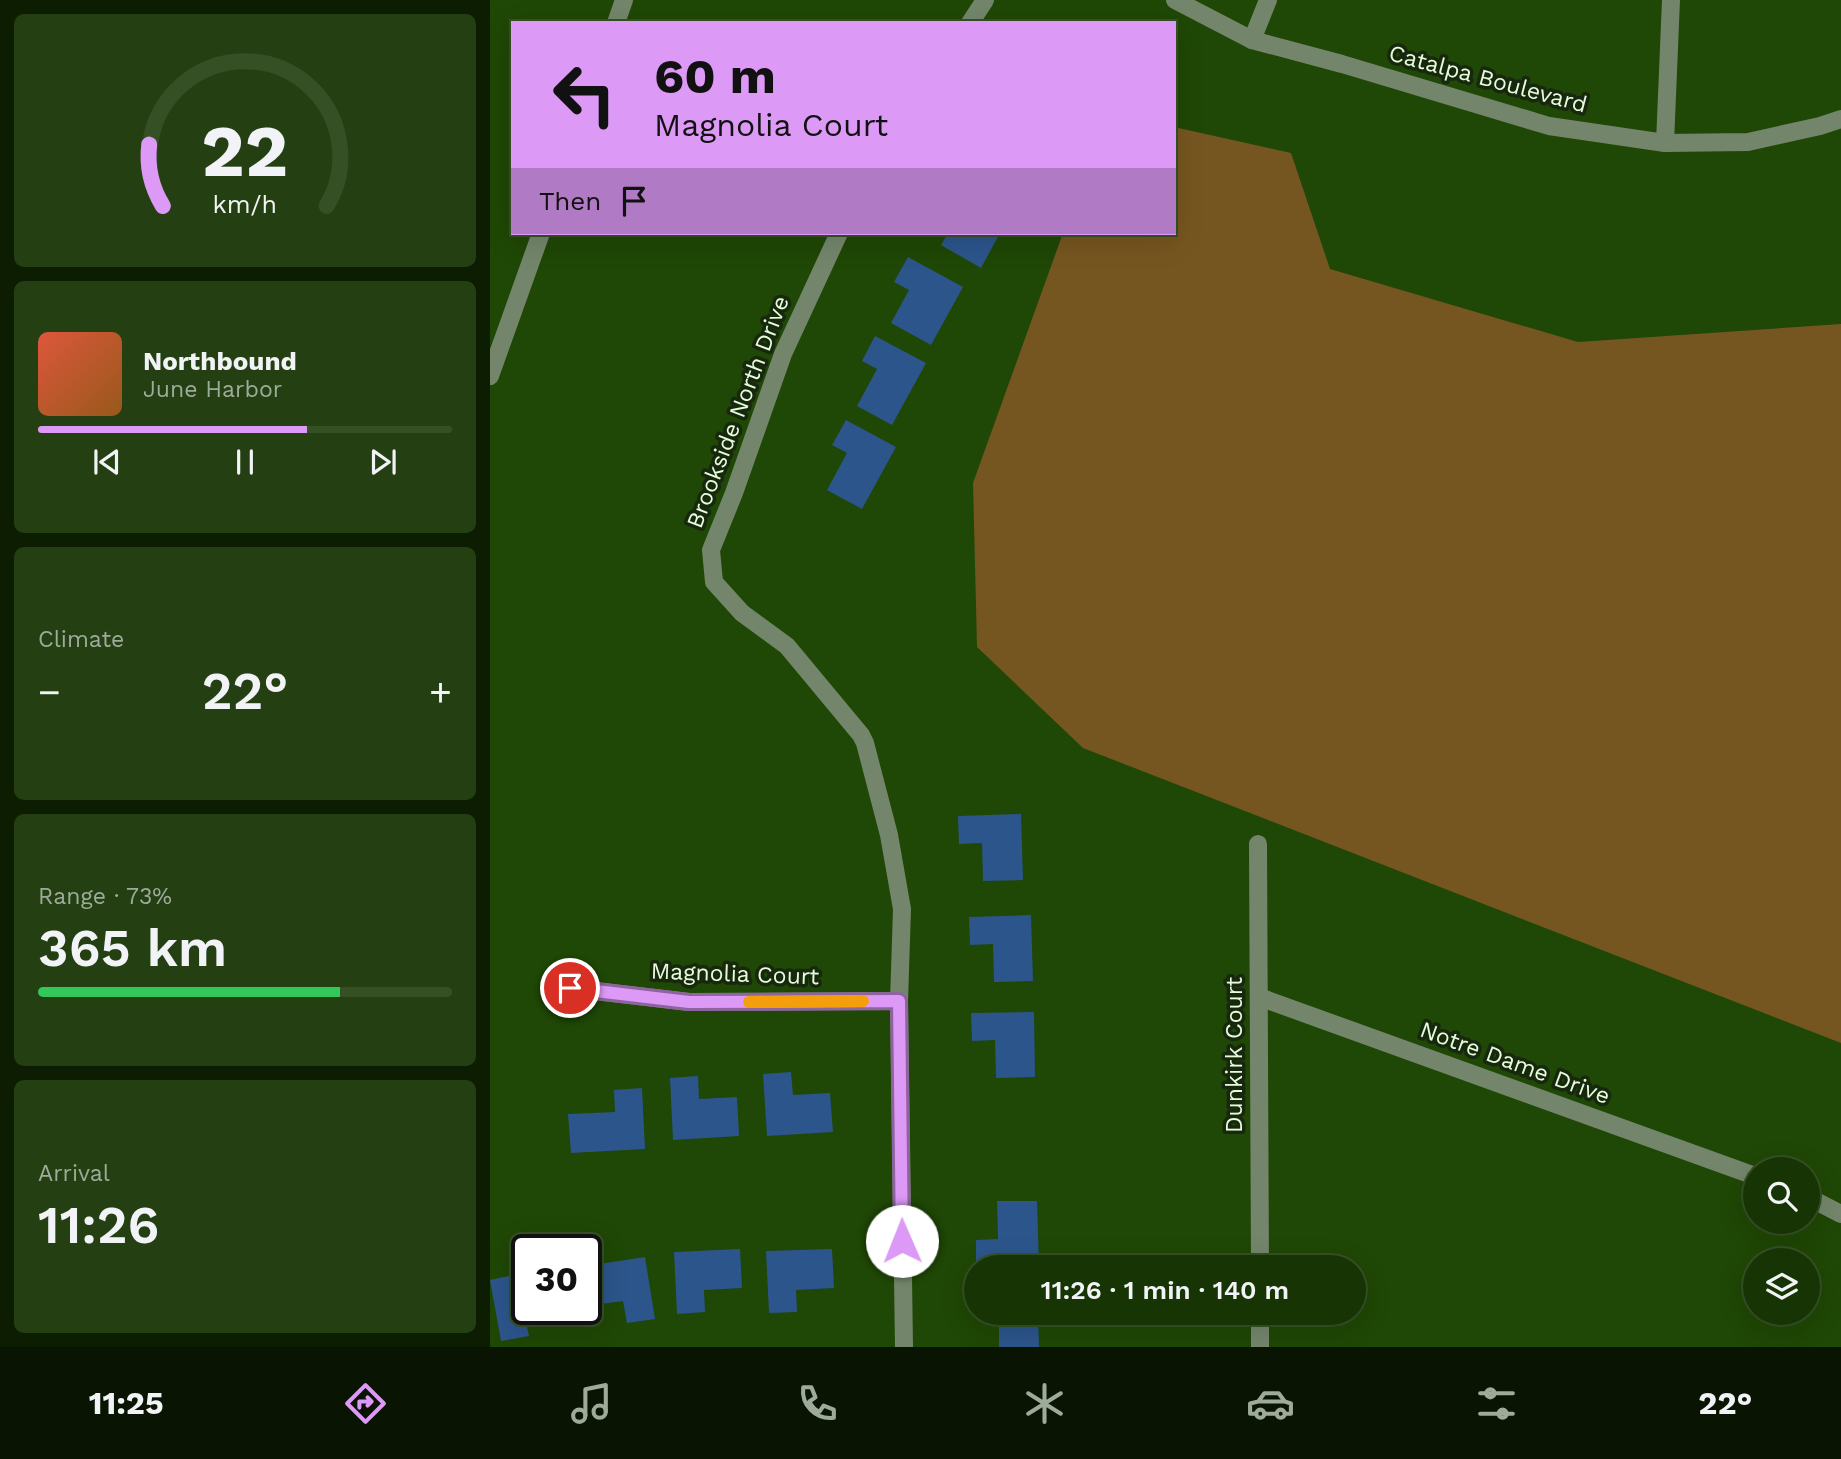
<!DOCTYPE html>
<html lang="en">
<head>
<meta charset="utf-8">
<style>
	body { margin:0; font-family:"Work Sans",sans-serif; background:#244013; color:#f1f3f6; height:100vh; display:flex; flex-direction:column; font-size:26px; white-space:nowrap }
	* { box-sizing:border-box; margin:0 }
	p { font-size:23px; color:#9eab9a }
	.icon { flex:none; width:38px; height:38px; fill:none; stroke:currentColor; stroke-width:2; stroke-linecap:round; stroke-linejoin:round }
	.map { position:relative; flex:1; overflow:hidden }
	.side { display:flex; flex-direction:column; gap:14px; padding:14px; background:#0d1d02; width:490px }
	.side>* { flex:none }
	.guide { position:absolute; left:21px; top:21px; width:665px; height:214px; border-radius:0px; box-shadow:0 7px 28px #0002,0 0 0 2px #365026; background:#dc99f5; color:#111; overflow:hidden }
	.fabs { position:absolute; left:1253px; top:1157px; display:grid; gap:14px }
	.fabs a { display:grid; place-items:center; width:77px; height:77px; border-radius:50%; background:#173504; box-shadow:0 7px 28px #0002,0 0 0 2px #365026; font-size:35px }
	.speed { position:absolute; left:21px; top:1234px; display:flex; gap:14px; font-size:35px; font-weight:700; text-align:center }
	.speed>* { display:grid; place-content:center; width:91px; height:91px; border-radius:50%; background:#173504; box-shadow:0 7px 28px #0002,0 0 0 2px #365026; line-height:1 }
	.speed .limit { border:4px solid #111; border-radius:10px; background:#fff; color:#111 }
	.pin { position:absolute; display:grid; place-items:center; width:60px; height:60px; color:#fff; margin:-30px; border:4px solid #fff; border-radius:50%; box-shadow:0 2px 7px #0007 }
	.me { position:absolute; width:77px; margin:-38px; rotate:359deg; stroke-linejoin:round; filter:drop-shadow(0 0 5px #0008) }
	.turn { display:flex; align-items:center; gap:24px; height:147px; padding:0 28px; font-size:32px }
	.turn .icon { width:91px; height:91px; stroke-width:2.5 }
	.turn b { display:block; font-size:49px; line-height:60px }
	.then { display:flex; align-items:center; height:66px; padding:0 28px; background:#0003; gap:14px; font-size:26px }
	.big { font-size:52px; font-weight:600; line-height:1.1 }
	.side .widget { flex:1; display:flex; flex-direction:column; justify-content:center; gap:10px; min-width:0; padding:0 24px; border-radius:10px; background:#244013 }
	.side .dial { align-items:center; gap:0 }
	.dial svg { height:182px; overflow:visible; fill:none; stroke:#365026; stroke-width:7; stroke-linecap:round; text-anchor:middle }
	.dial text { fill:#f1f3f6; stroke:none }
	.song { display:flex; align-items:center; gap:21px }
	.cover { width:84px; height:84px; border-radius:10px; background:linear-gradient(135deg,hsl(10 70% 55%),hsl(30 70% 35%)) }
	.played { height:7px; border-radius:4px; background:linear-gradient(90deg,#dc99f5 65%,#365026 65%) }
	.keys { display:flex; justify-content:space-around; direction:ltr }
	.heat { display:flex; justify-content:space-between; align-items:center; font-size:38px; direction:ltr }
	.charge { height:10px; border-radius:5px; background:linear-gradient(90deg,#34c759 73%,#365026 0) }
	.trip { position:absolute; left:474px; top:1255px; width:402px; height:70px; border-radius:35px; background:#173504; box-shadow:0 7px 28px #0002,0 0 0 2px #365026; font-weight:600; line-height:70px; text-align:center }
	.tab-bar { display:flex; height:112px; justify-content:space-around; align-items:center; background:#091502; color:#9eab9a }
	.tab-bar .icon { width:49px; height:49px }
	.tab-bar .selected { color:#dc99f5 }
	.tab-bar b { font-size:32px; color:#f1f3f6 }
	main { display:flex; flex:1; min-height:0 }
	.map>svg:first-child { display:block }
</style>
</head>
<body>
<main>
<section class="side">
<div class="widget dial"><svg viewBox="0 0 100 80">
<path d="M14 69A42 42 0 1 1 86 69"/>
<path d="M14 69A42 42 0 0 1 8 42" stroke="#dc99f5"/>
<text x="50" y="56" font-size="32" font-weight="700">22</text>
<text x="50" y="72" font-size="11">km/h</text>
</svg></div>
<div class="widget">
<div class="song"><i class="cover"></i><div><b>Northbound</b><p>June Harbor</p></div></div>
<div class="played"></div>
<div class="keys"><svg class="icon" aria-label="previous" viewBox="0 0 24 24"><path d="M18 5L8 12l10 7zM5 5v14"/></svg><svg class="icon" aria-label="pause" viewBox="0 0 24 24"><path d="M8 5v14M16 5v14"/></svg><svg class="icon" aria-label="next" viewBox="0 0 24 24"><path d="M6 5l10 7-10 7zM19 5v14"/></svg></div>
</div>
<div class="widget"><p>Climate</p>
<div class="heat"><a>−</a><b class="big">22°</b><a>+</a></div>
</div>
<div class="widget"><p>Range · 73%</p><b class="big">365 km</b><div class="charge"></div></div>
<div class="widget"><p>Arrival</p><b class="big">11:26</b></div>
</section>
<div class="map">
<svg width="1351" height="1347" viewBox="0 0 1351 1347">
	<rect width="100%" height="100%" fill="#1f4705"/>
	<path fill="#765620" d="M684 127 801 153 840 269 1088 342 1351 324V1043L593 748 487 647 483 483 573 233H684Z"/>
	<g fill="#2c558b">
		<path d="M458 233H510L491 268 451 245Z"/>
		<path d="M418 257 473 287 441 345 401 323 419 290 404 282Z"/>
		<path d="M385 336 436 363 402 425 367 406 387 369 372 361Z"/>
		<path d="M356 420 406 447 372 509 337 490 357 453 342 445Z"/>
		<path d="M531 814 533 880 493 881 492 843 469 844 468 816Z"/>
		<path d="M541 915 543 981 504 982 503 944 480 945 479 917Z"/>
		<path d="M544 1012 545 1077 506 1078 505 1040 482 1041 481 1013Z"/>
		<path d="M301 1072 303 1095 340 1093 343 1132 277 1136 273 1074Z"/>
		<path d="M208 1076 209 1099 247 1097 249 1136 183 1140 180 1078Z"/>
		<path d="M152 1088 155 1149 81 1153 78 1114 125 1112 124 1090Z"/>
		<path d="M507 1201H547L549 1266 486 1267V1240L508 1239Z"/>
		<path d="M250 1249 252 1288 214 1290 215 1312 187 1314 184 1252Z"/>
		<path d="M342 1249 344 1288 306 1290 307 1312 279 1313 276 1251Z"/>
		<path d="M155 1257 165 1319 137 1323 133 1301 96 1306V1266Z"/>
		<path d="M37 1272V1309L50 1310 34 1314 39 1336 11 1341 0 1280Z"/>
		<path d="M486 1312H548L549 1347H509V1317H486Z"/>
	</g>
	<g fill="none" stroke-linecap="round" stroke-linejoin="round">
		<g stroke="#73866b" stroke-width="18">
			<path d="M685 0 762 40 852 64 1059 126 1175 143 1258 142 1330 126 1351 119"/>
			<path d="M126 23 134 0"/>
			<path d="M480 23 495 0"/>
			<path d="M762 40 778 0"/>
			<path d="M1175 143 1181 0"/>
			<path d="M349 233 293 354 244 493 221 550 224 582 252 613 297 646 371 735 375 743 399 835 412 909 409 1001 414 1347"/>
			<path d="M0 376 51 233"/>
			<path d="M768 844 770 1267"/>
			<path d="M80 988 199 1002 409 1001"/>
			<path d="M769 997 1265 1176"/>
			<path d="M1318 1197 1351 1214"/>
			<path d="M770 1312V1347"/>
		</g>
	</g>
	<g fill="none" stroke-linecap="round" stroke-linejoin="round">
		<defs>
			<path id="route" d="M80 988 199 1002 409 1001 412 1241"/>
		</defs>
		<use href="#route" stroke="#8f639f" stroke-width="18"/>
		<use href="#route" stroke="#dc99f5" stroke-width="12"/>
		<path stroke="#f59e0b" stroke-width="12" d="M259 1002 373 1001"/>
	</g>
	<g text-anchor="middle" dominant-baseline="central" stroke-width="7" stroke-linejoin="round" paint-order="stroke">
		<g font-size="23" fill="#e6fddc" stroke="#17280e">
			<text transform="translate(998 79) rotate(15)">Catalpa Boulevard</text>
			<text transform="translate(248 412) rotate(-69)">Brookside North Drive</text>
			<text transform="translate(245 974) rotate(2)">Magnolia Court</text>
			<text transform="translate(744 1055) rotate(-90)">Dunkirk Court</text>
			<text transform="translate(1025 1063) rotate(20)">Notre Dame Drive</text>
		</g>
	</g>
</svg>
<div class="fabs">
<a><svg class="icon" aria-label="search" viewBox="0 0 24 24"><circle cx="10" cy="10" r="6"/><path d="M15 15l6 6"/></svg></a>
<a><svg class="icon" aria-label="layers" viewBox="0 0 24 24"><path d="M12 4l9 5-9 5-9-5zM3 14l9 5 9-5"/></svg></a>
</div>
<div class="speed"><div class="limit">30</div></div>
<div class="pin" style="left:80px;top:988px;background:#d93025"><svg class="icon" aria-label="arrive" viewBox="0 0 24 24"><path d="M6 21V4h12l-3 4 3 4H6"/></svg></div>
<svg class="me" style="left:412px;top:1241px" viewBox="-20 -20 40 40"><circle r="19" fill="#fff"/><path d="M0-13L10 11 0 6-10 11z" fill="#dc99f5"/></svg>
<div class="trip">11:26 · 1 min · 140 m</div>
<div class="guide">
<div class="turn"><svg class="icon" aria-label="left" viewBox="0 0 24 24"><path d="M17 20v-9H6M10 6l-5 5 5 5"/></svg><div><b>60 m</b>Magnolia Court</div></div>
<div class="then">Then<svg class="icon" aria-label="arrive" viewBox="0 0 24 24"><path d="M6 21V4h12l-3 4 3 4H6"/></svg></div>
</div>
</div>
</main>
<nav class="tab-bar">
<b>11:25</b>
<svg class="icon selected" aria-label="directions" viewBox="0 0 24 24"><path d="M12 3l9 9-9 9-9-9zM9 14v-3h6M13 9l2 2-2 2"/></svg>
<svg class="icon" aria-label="music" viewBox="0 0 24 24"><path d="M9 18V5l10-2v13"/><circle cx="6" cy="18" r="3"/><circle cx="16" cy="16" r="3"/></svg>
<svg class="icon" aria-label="phone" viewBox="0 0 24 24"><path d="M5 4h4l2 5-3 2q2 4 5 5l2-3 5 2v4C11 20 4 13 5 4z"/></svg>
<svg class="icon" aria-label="climate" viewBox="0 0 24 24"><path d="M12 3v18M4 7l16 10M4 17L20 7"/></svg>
<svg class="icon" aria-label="car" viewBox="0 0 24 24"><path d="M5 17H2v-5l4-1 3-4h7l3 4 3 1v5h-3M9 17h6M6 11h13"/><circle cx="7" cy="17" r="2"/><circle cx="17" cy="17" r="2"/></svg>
<svg class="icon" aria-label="filters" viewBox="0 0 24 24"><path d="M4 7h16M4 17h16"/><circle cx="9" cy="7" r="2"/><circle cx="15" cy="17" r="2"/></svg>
<b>22°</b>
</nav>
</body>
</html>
